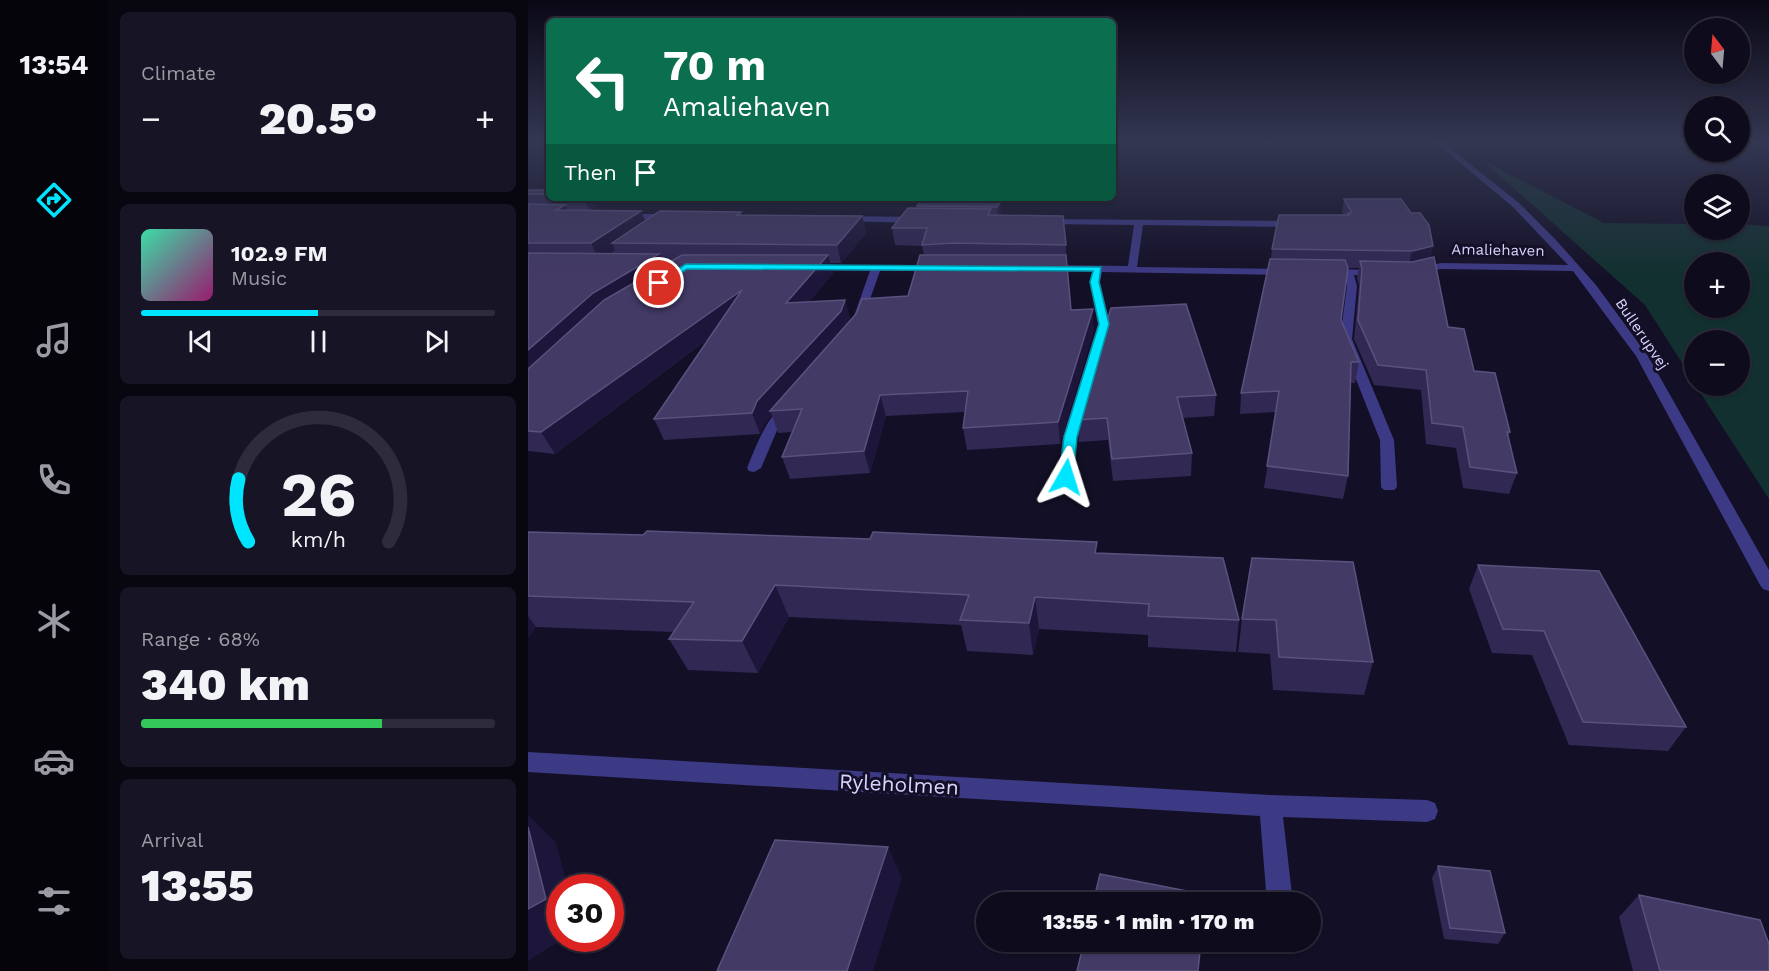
<!DOCTYPE html>
<html lang="en">
<head>
<meta charset="utf-8">
<style>
	body { margin:0; font-family:"Work Sans",sans-serif; background:#171425; color:#f1f3f6; height:100vh; display:flex; flex-direction:column; font-size:22px; white-space:nowrap }
	* { box-sizing:border-box; margin:0 }
	p { font-size:20px; color:#9b9ba3 }
	.icon { flex:none; width:33px; height:33px; fill:none; stroke:currentColor; stroke-width:2; stroke-linecap:round; stroke-linejoin:round }
	.map { position:relative; flex:1; overflow:hidden }
	.side { display:flex; flex-direction:column; gap:12px; padding:12px; background:#08060f; width:420px }
	.side>* { flex:none }
	.banner { position:absolute; left:18px; top:18px; width:570px; height:183px; border-radius:9px; box-shadow:0 2px 4px #0004,0 0 0 2px #2e2b3b; background:#0b6e4f; color:#fff; overflow:hidden }
	.needle { width:39px; rotate:344deg }
	.buttons { position:absolute; left:1156px; top:18px; display:grid; gap:12px }
	.buttons a { display:grid; place-items:center; width:66px; height:66px; border-radius:50%; background:#0e0b1c; box-shadow:0 2px 4px #0004,0 0 0 2px #2e2b3b; font-size:30px }
	.speed { position:absolute; left:18px; top:874px; display:flex; gap:12px; font-size:30px; font-weight:700; text-align:center }
	.speed>* { display:grid; place-content:center; width:78px; height:78px; border-radius:50%; background:#0e0b1c; box-shadow:0 2px 4px #0004,0 0 0 2px #2e2b3b; line-height:1 }
	.speed .limit { border:9px solid #d22; background:#fff; color:#111 }
	.pin { position:absolute; display:grid; place-items:center; width:51px; height:51px; color:#fff; margin:-26px; border:3px solid #fff; border-radius:50%; box-shadow:0 2px 6px #0007 }
	.me { position:absolute; width:66px; margin:-33px; rotate:6deg; stroke-linejoin:round; filter:drop-shadow(0 0 4px #0008) }
	.turn { display:flex; align-items:center; gap:21px; height:126px; padding:0 18px; font-size:27px }
	.turn .icon { width:78px; height:78px; stroke-width:2.5 }
	.turn b { display:block; font-size:42px; line-height:51px }
	.then { display:flex; align-items:center; height:57px; padding:0 18px; background:#0003; gap:12px; font-size:22px }
	.big { font-size:45px; font-weight:800; line-height:1.1 }
	.side .card { flex:1; display:flex; flex-direction:column; justify-content:center; gap:9px; min-width:0; padding:0 21px; border-radius:9px; background:#171425 }
	.side .dial { align-items:center; gap:0 }
	.dial svg { height:156px; overflow:visible; fill:none; stroke:#2e2b3b; stroke-width:7; stroke-linecap:round; text-anchor:middle }
	.dial text { fill:#f1f3f6; stroke:none }
	.song { display:flex; align-items:center; gap:18px }
	.cover { width:72px; height:72px; border-radius:9px; background:linear-gradient(135deg,hsl(160 70% 55%),hsl(320 70% 35%)) }
	.played { height:6px; border-radius:3px; background:linear-gradient(90deg,#00e5ff 50%,#2e2b3b 50%) }
	.keys { display:flex; justify-content:space-around; direction:ltr }
	.heat { display:flex; justify-content:space-between; align-items:center; font-size:33px; direction:ltr }
	.charge { height:9px; border-radius:4px; background:linear-gradient(90deg,#34c759 68%,#2e2b3b 0) }
	.trip { position:absolute; left:448px; top:892px; width:345px; height:60px; border-radius:30px; background:#0e0b1c; box-shadow:0 2px 4px #0004,0 0 0 2px #2e2b3b; font-weight:800; line-height:60px; text-align:center }
	main { display:flex; flex:1; min-height:0 }
	.tab-bar { display:flex; flex-direction:column; width:108px; justify-content:space-around; align-items:center; background:#06040b; color:#9b9ba3 }
	.tab-bar .icon { width:42px; height:42px }
	.tab-bar .selected { color:#00e5ff }
	.tab-bar b { font-size:27px; color:#f1f3f6 }
	.map>svg:first-child { display:block }
</style>
</head>
<body>
<main>
<nav class="tab-bar">
<b>13:54</b>
<svg class="icon selected" aria-label="directions" viewBox="0 0 24 24"><path d="M12 3l9 9-9 9-9-9zM9 14v-3h6M13 9l2 2-2 2"/></svg>
<svg class="icon" aria-label="music" viewBox="0 0 24 24"><path d="M9 18V5l10-2v13"/><circle cx="6" cy="18" r="3"/><circle cx="16" cy="16" r="3"/></svg>
<svg class="icon" aria-label="phone" viewBox="0 0 24 24"><path d="M5 4h4l2 5-3 2q2 4 5 5l2-3 5 2v4C11 20 4 13 5 4z"/></svg>
<svg class="icon" aria-label="climate" viewBox="0 0 24 24"><path d="M12 3v18M4 7l16 10M4 17L20 7"/></svg>
<svg class="icon" aria-label="car" viewBox="0 0 24 24"><path d="M5 17H2v-5l4-1 3-4h7l3 4 3 1v5h-3M9 17h6M6 11h13"/><circle cx="7" cy="17" r="2"/><circle cx="17" cy="17" r="2"/></svg>
<svg class="icon" aria-label="filters" viewBox="0 0 24 24"><path d="M4 7h16M4 17h16"/><circle cx="9" cy="7" r="2"/><circle cx="15" cy="17" r="2"/></svg>
</nav>
<section class="side">
<div class="card"><p>Climate</p>
<div class="heat"><a>−</a><b class="big">20.5°</b><a>+</a></div>
</div>
<div class="card">
<div class="song"><i class="cover"></i><div><b>102.9 FM</b><p>Music</p></div></div>
<div class="played"></div>
<div class="keys"><svg class="icon" aria-label="previous" viewBox="0 0 24 24"><path d="M18 5L8 12l10 7zM5 5v14"/></svg><svg class="icon" aria-label="pause" viewBox="0 0 24 24"><path d="M8 5v14M16 5v14"/></svg><svg class="icon" aria-label="next" viewBox="0 0 24 24"><path d="M6 5l10 7-10 7zM19 5v14"/></svg></div>
</div>
<div class="card dial"><svg viewBox="0 0 100 80">
<path d="M14 69A42 42 0 1 1 86 69"/>
<path d="M14 69A42 42 0 0 1 9 37" stroke="#00e5ff"/>
<text x="50" y="56" font-size="32" font-weight="700">26</text>
<text x="50" y="72" font-size="11">km/h</text>
</svg></div>
<div class="card"><p>Range · 68%</p><b class="big">340 km</b><div class="charge"></div></div>
<div class="card"><p>Arrival</p><b class="big">13:55</b></div>
</section>
<div class="map">
<svg width="1241" height="971" viewBox="0 0 1241 971">
	<rect width="100%" height="100%" fill="#130f26"/>
	<path fill="#12302f" fill-rule="evenodd" d="M954 160 1076 223 1167 224V230H1212V224L1241 226V499L1168 386H1212V340H1167V383L1117 305ZM1167 262H1212V308H1167Z"/>
	<g fill="none" stroke-linecap="round" stroke-linejoin="round">
		<g fill="#3d3a85" fill-rule="evenodd">
			<path d="M907 142H914L991 203 1028 240 1068 285 1120 356 1241 570V591L1235 589 1232 585 1108 356 1045 271 913 269 886 273V269L913 263 1040 265 985 207Z"/>
			<path d="M93 214H144L148 217 144 220 96 219 93 218Z"/>
			<path d="M315 216 390 217 394 220 390 223 312 221V217Z"/>
			<path d="M513 219 768 221 772 224 768 227 615 225 609 267 757 269 762 272 757 275 574 272 572 282 582 324 549 437 545 477 538 482 531 477 535 437 570 324 562 282 564 272 520 271 515 268 520 265 600 266 606 225 516 224 513 223Z"/>
			<path d="M284 265H407L412 268 407 271H352L336 316 331 319 326 316 342 271 281 270V266Z"/>
			<path d="M799 269 850 270 855 273 850 276 826 275 829 286 824 339 866 440 869 487 866 490H856L853 487 852 440 812 339 819 286 816 275 796 274 794 272Z"/>
			<path d="M260 404 267 408 250 428 233 468 226 472 221 471 219 468C226 451 241 409 260 404Z"/>
			<path d="M0 752 742 795 899 800 907 803 910 811 907 819 899 822 755 817 765 903H739L732 816 0 772Z"/>
		</g>
	</g>
	<g fill="#312854" fill-rule="evenodd">
		<path d="M0 190H21V198H65L69 206 62 210 117 221 213 212 214 215 334 216 338 233 313 263H302L305 273 281 302 317 300 322 319 321 321 380 296 396 255 394 246 367 245 364 228 390 208 389 206 472 202 473 210 471 215 535 216 543 310 566 329 532 444 439 450 435 428 437 412 358 416 342 473 262 479 254 457 264 432 250 433 244 415 237 423 232 434 136 440 126 419 181 338 27 454 0 451ZM134 261H142L136 265Z"/>
		<path d="M816 199 905 246 902 258 920 327 982 432 980 438 989 473 981 494 935 488 928 448 898 444 893 390 846 385 826 339 831 286 829 278 831 268H820L813 320 831 362 827 383H823L820 476 815 499 736 488 748 412 712 414 713 393 743 259 744 249 814 215Z"/>
		<path d="M583 308 688 395 686 416 655 418 664 453 663 476 585 481 580 440 551 442 549 420Z"/>
		<path d="M0 532 570 553 711 620 708 652 620 647V635L511 629 505 655 439 651 433 625 261 617 230 673 160 670 141 639 146 632 8 627 0 637Z"/>
		<path d="M724 558 845 662 836 695 745 690 742 654 710 652 714 619Z"/>
		<path d="M950 565 1158 727 1140 751 1041 745 1004 655 964 653 941 589Z"/>
		<path d="M910 866 977 933 970 944 916 939 904 878Z"/>
		<path d="M1111 895 1241 971H1105L1091 917Z"/>
	</g>
	<g fill="#1d163a">
		<path d="M0 142H16L0 150Z"/>
		<path d="M56 198H65L69 206 62 211Z"/>
		<path d="M472 202 473 210 470 216 469 207Z"/>
		<path d="M37 205 45 221 28 210Z"/>
		<path d="M113 211 120 228 84 243 87 250 71 261 63 243Z"/>
		<path d="M334 216 338 233 313 263 309 245Z"/>
		<path d="M905 246 900 264 880 269 884 251Z"/>
		<path d="M131 254 138 271 0 381V350L65 293Z"/>
		<path d="M300 255 305 273 264 322 258 303Z"/>
		<path d="M214 290 220 308 27 454 13 432Z"/>
		<path d="M317 300 322 319 318 330 242 411 244 415 237 423 232 434 224 413 229 401Z"/>
		<path d="M565 309 566 329 532 444 530 422Z"/>
		<path d="M352 395 358 416 342 473 336 451Z"/>
		<path d="M247 585 261 617 230 673 214 641Z"/>
		<path d="M507 597 511 629 505 655 501 623Z"/>
		<path d="M0 616 8 627 0 637Z"/>
		<path d="M0 815 28 843 40 888H32V939H35L0 961Z"/>
		<path d="M360 847 374 878 345 971H319Z"/>
	</g>
	<g fill="#433a66" stroke="#5a527e" stroke-width="1.5">
		<rect x="0" y="190" width="21" height="4"/>
		<path d="M816 199H873L883 213H892L901 225 905 246 884 251 744 249 751 215H821L820 213H824Z"/>
		<path d="M393 201 472 202 469 207 389 206Z"/>
		<path d="M0 204 37 205 28 210 113 211 63 243H0Z"/>
		<path d="M380 208 463 209 460 215 535 216 538 245 426 243 394 245 399 228H364Z"/>
		<path d="M132 211 213 212 209 215 334 216 309 245 84 243Z"/>
		<path d="M0 253 131 254 65 293 0 350Z"/>
		<path d="M154 255H300L258 303 317 300 313 311 229 401 224 413 126 419 214 290 13 432 0 431V369L76 300Z"/>
		<path d="M392 255H538L543 310 565 309 530 422 435 428 440 391 352 395 336 451 254 457 274 409 242 411 328 314 334 299 380 296Z"/>
		<path d="M906 257 920 327 936 329 946 371 967 373 982 432H979L989 473 942 467 935 427 904 423 898 370 850 365 830 320 834 269 832 261 884 262Z"/>
		<path d="M742 259 817 260 820 268 813 320 831 362H823L820 476 739 466 751 391 713 393Z"/>
		<path d="M658 304 688 395 649 397 664 453 584 459 579 418 549 420 583 308Z"/>
		<path d="M119 531 342 539 345 532 569 542 567 553 695 558 711 620 620 616 621 604 507 597 501 623 432 620 441 595 247 585 214 641 141 639 166 602 0 596V532L115 535Z"/>
		<path d="M724 558 825 562 845 662 751 657 748 620 714 619Z"/>
		<path d="M950 565 1071 571 1158 727 1055 722 1016 631 975 629Z"/>
		<path d="M0 827 18 899 0 909Z"/>
		<path d="M247 840 360 847 319 971H189Z"/>
		<path d="M910 866 962 871 977 933 922 928Z"/>
		<path d="M572 874 680 895 679 903H565Z"/>
		<path d="M1111 895 1232 920 1241 944V971H1132Z"/>
		<path d="M556 942H673L670 971H549Z"/>
	</g>
	<linearGradient id="sky" x2="0" y2="1"><stop stop-color="#0a0815"/><stop offset="0.51" stop-color="#333752"/><stop offset="1" stop-color="#333752" stop-opacity="0"/></linearGradient>
	<rect width="1241" height="278" fill="url(#sky)"/>
	<path fill="#00e5ff" stroke="#0095a6" stroke-width="1.5" d="M158 264 573 267 571 282 581 324 549 437 545 477 538 481 531 477 536 437 571 324 562 282 565 271 159 269 134 285 126 283Z"/>
	<g text-anchor="middle" dominant-baseline="central" stroke-width="6" stroke-linejoin="round" paint-order="stroke">
		<g font-size="15" fill="#d9d4ff" stroke="#130f26">
			<text transform="translate(970 250) rotate(1)">Amaliehaven</text>
			<text transform="translate(1114 334) rotate(56)">Bullerupvej</text>
		</g>
		<g font-size="21" fill="#d9d4ff" stroke="#130f26">
			<text transform="translate(371 784) rotate(3)">Ryleholmen</text>
		</g>
	</g>
</svg>
<div class="buttons">
<a><svg class="needle" viewBox="-14 -14 28 28"><path d="M0-13l5 13h-10z" fill="#e53935"/><path d="M0 13l5-13h-10z" fill="#9b9ba3"/></svg></a>
<a><svg class="icon" aria-label="search" viewBox="0 0 24 24"><circle cx="10" cy="10" r="6"/><path d="M15 15l6 6"/></svg></a>
<a><svg class="icon" aria-label="layers" viewBox="0 0 24 24"><path d="M12 4l9 5-9 5-9-5zM3 14l9 5 9-5"/></svg></a>
<a>+</a>
<a>−</a>
</div>
<div class="speed"><div class="limit">30</div></div>
<div class="pin" style="left:131px;top:283px;background:#d93025"><svg class="icon" aria-label="arrive" viewBox="0 0 24 24"><path d="M6 21V4h12l-3 4 3 4H6"/></svg></div>
<svg class="me" style="left:538px;top:477px" viewBox="-20 -20 40 40"><path d="M0-17L14 15 0 8-14 15z" fill="#00e5ff" stroke="#fff" stroke-width="4"/></svg>
<div class="trip">13:55 · 1 min · 170 m</div>
<div class="banner">
<div class="turn"><svg class="icon" aria-label="left" viewBox="0 0 24 24"><path d="M17 20v-9H6M10 6l-5 5 5 5"/></svg><div><b>70 m</b>Amaliehaven</div></div>
<div class="then">Then<svg class="icon" aria-label="arrive" viewBox="0 0 24 24"><path d="M6 21V4h12l-3 4 3 4H6"/></svg></div>
</div>
</div>
</main>
</body>
</html>
